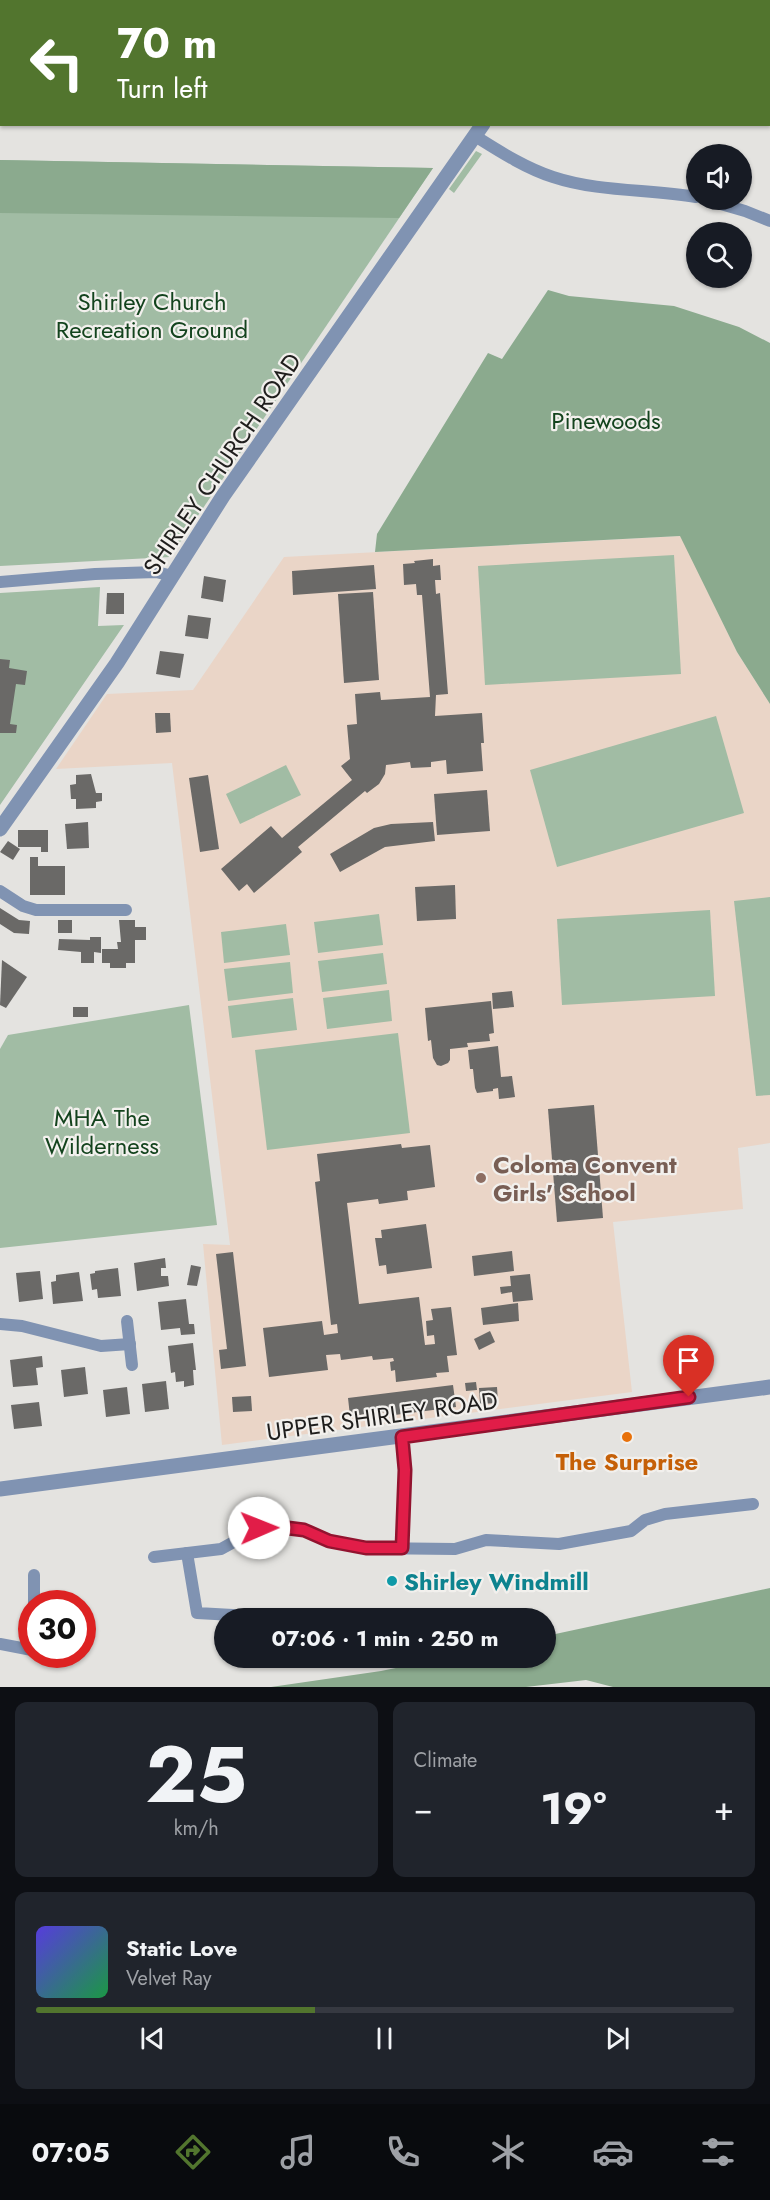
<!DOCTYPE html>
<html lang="en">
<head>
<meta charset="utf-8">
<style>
	body { margin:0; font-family:Jost,sans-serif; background:#20242c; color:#f1f3f6; height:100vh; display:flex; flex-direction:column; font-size:22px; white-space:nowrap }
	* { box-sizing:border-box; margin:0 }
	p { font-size:20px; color:#9ea1a6 }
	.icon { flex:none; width:33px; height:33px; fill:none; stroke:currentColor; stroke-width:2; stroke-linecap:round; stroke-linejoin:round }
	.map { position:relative; height:1687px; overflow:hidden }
	.details { display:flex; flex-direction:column; gap:15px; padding:15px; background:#0d0f14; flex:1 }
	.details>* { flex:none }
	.guide { position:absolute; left:0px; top:0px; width:771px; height:126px; box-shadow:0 2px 4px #0004; background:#52752e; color:#fff; overflow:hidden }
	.fabs { position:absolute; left:686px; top:144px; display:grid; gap:12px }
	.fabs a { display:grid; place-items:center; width:66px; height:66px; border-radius:50%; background:#171b24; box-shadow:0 2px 4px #0004; font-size:30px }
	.speed { position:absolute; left:18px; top:1590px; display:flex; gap:12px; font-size:30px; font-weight:700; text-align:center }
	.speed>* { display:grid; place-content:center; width:78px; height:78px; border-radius:50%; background:#171b24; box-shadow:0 2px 4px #0004; line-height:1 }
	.speed .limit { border:9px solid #d22; background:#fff; color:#111 }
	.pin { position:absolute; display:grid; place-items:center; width:51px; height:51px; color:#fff; margin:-62px -26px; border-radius:50% 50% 50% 0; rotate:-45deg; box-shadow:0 0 6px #0007 }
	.pin .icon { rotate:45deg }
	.me { position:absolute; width:66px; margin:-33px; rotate:89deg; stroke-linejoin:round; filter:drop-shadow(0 0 4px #0008) }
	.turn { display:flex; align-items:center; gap:21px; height:126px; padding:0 18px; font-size:27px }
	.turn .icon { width:78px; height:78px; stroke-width:2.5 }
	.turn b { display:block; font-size:42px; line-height:51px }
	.big { font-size:45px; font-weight:700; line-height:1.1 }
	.details .widget { flex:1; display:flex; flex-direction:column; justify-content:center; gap:9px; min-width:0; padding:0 21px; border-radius:12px; background:#20242c }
	.details .dial { align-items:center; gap:0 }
	.dial b { font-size:78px; line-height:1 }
	.song { display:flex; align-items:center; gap:18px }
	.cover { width:72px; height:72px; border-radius:9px; background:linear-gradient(135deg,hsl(250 70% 55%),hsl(140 70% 35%)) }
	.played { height:6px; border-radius:3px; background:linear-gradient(90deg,#52752e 40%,#363941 40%) }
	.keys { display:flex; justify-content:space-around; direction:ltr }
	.heat { display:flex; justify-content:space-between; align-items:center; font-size:33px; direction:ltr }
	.details .tiles { flex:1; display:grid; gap:15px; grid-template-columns:1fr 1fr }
	.widget:last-child { grid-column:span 2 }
	.trip { position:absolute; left:214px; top:1608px; width:342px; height:60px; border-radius:30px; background:#171b24; box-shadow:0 2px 4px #0004; font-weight:700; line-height:60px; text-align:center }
	.tabs { display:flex; height:96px; justify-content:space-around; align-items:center; background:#090b0e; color:#9ea1a6 }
	.tabs .icon { width:42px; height:42px }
	.tabs .selected { color:#52752e }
	.tabs b { font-size:27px; color:#f1f3f6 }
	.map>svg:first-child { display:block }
</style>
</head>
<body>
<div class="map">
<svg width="770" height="1687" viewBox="0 0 770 1687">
	<rect width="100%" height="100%" fill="#e4e3e0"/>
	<path fill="#ead5c7" d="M681 536 737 652 770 704V1143L738 1148 743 1209 613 1222 632 1392 222 1445 203 1244 230 1245 172 763 56 769 107 694 193 690 284 557Z"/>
	<g fill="#a1bca4">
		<path d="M476 151 482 154 454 193 449 189Z"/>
		<path d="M0 160 433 168 170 557 0 566Z"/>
		<path d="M674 555 681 674 485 685 478 566Z"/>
		<path d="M100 587 98 626 124 625 0 805V593Z"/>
		<path d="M716 716 744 813 557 867 530 770Z"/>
		<path d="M286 765 301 795 240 824 226 794Z"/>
		<path d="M770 897V1095L756 1096 734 901Z"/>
		<path d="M710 910 715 996 562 1005 557 919Z"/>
		<path d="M379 914 383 945 318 953 314 922Z"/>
		<path d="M286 924 290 955 224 963 221 932Z"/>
		<path d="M383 953 387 984 322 992 318 961Z"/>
		<path d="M290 962 293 993 228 1001 224 969Z"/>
		<path d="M389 990 392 1021 327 1029 323 998Z"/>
		<path d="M293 998 297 1030 232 1038 228 1006Z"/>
		<path d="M189 1005 217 1225 0 1248V1049L8 1035Z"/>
		<path d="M398 1033 410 1133 267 1150 255 1050Z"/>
	</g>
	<g fill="#8baa8e">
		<path d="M0 160 433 168 399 218 0 213Z"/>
		<path d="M548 290 569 296 674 306 739 327 770 343V704L737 652 680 536 375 552 377 534 488 353 502 359Z"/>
		<path d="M770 1588V1687H613L586 1680 526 1687H271L381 1671 445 1658H546V1636Z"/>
	</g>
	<g fill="#6a6967">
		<path d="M433 559V566L440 565 441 580H435L436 594 440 593 448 694 436 695 435 716 482 713 484 743H481L483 771 447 774 446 760 431 762V767L411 768 410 762 386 765 385 774 379 784 367 793 365 791 298 847 302 852 254 893 247 884 239 891 221 869 271 826 282 838 352 780 341 766 350 759 347 725 357 724 355 694 380 692 381 700 430 697 422 595H417L416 584 404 585 403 564 415 563 414 561Z"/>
		<path d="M374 565 376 589 293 595 292 571Z"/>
		<path d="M204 576 226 580 223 602 201 598Z"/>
		<path d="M373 592 379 680 344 683 338 594Z"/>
		<path d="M107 593H124V614H106Z"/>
		<path d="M188 615 211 618 208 639 185 636Z"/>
		<path d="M160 651 184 654 180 678 156 674Z"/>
		<path d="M0 659 10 660 9 668 27 671 25 685 16 684 10 724 17 725 16 733H0Z"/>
		<path d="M155 713H170L171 732 156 733Z"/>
		<path d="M91 774 96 793H102V801L96 802V808L76 809V799H71L70 785 76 784V775Z"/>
		<path d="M208 775 219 849 200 852 189 778Z"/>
		<path d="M487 790 490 831 437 835 434 794Z"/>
		<path d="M88 822 89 848 67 849 65 824Z"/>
		<path d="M433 822 435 841 385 847 340 872 330 854 374 828 391 824Z"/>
		<path d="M18 830H48V852H41V847H18Z"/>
		<path d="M8 841 20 849 13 860 0 852Z"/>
		<path d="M30 857H38V866H65V895H30Z"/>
		<path d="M455 885 456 919 417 921 415 887Z"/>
		<path d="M0 908 19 920 30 921 29 934 14 933 0 924Z"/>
		<rect x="58" y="920" width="14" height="13"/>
		<path d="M119 920H135V927H146V940H135V963H126V968H110V963H102V949H118L117 942H121Z"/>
		<path d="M90 937H101V953L94 952V963H81V952L58 950 59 939 90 940Z"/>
		<path d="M2 960 27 977 6 1008 0 1005Z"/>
		<path d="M512 991 514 1007 493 1009 492 993Z"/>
		<path d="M491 1001 494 1033 489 1034 490 1041 467 1043 468 1047 450 1049V1060L448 1063 441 1066 437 1065 433 1058 431 1040 428 1041 425 1008Z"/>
		<rect x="73" y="1007" width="15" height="10"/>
		<path d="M498 1046 501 1077 512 1076 515 1097 499 1099 498 1088 493 1089V1091L477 1093 475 1088 473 1069H470L468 1050Z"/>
		<path d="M594 1105 603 1218 557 1222 548 1109Z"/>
		<path d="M401 1144 402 1148 430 1145 435 1187 407 1191 408 1200 379 1204 378 1199 347 1203 359 1304 419 1297 425 1345 435 1344 434 1335 427 1336 426 1321 433 1320 431 1309 451 1307 457 1355 447 1356 449 1372 436 1373 437 1377 396 1382 395 1370 391 1371 390 1362 394 1361 393 1358 373 1360 372 1356 341 1360 340 1354 326 1355 328 1370 269 1377 263 1328 322 1321 324 1335 338 1333 337 1324 331 1325 315 1182 320 1181 317 1154Z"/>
		<path d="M426 1224 432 1268 387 1274 386 1265 379 1266 375 1238H382L381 1230Z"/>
		<path d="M512 1251 514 1271 474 1276 472 1256Z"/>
		<path d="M233 1252 246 1366 221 1369 219 1350 227 1349 216 1254Z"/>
		<path d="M165 1258 166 1268H161V1276H168L169 1286 137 1291 134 1263Z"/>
		<path d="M191 1265 201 1267 197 1286 187 1285Z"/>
		<path d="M118 1268 121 1296 98 1298 97 1289 92 1290 90 1274 95 1273V1271Z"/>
		<path d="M40 1271 43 1299 19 1302 16 1273Z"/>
		<path d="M79 1272 83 1301 53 1304 51 1282 56 1281V1275Z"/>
		<path d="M530 1274 533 1300 513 1302 512 1292 501 1294 500 1287 511 1286 510 1276Z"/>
		<path d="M186 1299 189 1324H194L195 1334 181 1335 180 1328 161 1330 158 1302Z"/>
		<path d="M518 1303 519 1321 483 1325 481 1308Z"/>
		<path d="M490 1331 495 1342 479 1350 474 1339Z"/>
		<path d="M193 1343 196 1370H193L194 1385 184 1387V1381L176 1382 175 1372 171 1373 168 1346Z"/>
		<path d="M42 1356 43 1367 36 1368 38 1385 13 1387 10 1360Z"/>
		<path d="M85 1367 88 1394 64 1397 61 1370Z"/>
		<path d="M166 1381 169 1409 145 1412 142 1384Z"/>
		<path d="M476 1382 477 1390 466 1391 465 1383Z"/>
		<path d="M453 1385 456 1407 387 1416 386 1412 350 1416 348 1398Z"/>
		<path d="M127 1387 130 1414 106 1417 103 1390Z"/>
		<path d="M497 1387 498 1403 480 1404 479 1388Z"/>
		<path d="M251 1396 252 1411 233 1412 232 1397Z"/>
		<path d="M39 1402 42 1426 14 1429 11 1405Z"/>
	</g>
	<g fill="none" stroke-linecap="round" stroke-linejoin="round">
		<g stroke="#8093b2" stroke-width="12">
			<path d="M552 0 553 2"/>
			<path d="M475 136C499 151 525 168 553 177 598 192 649 189 696 197"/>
			<path d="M707 200 745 211 770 221"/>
			<path d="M0 582 95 574 156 572 173 576"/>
			<path d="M0 891 23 906 36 910H126"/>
			<path d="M127 1321 132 1365"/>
			<path d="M0 1324 22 1326 101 1346 130 1344"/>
			<path d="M401 1548 405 1470 402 1437"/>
			<path d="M187 1553 197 1613 233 1615 238 1618"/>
			<path d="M154 1557 221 1549 259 1528 280 1527 304 1530 329 1541 366 1548 455 1549 486 1540 559 1544 631 1531 645 1520 665 1514 753 1504"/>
			<path d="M34 1604V1575"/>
			<path d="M0 1644 32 1650"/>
			<path d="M43 1654 59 1660"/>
		</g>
		<g stroke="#8093b2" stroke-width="15">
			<path d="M591 2 593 0"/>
			<path d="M0 67H2"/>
			<path d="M0 829 117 663 223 496 483 124"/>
			<path d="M0 1489 770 1387"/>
		</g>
	</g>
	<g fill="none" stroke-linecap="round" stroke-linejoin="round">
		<defs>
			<path id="route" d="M259 1528 280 1527 304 1530 329 1541 366 1548H402L405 1470 402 1437 689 1397"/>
		</defs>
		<use href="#route" stroke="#92132f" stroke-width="15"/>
		<use href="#route" stroke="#e11d48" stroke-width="10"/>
	</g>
	<circle fill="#8d6e63" stroke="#f2f0ed" stroke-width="2" cx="481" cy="1178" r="6"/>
	<circle fill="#e8710a" stroke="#f2f0ed" stroke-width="2" cx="627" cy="1437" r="6"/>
	<circle fill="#0f9aa8" stroke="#f2f0ed" stroke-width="2" cx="392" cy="1581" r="6"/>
	<g text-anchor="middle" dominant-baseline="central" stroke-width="4.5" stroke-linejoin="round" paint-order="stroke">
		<g font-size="24" fill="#13431d" stroke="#f2f0ed">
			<text x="152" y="301">Shirley Church<tspan x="152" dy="28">Recreation Ground</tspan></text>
			<text x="606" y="420">Pinewoods</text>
			<text x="102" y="1117">MHA The<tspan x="102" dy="28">Wilderness</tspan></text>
		</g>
		<g font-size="24" fill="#1f1e1d" stroke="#f2f0ed">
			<text transform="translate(222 464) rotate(-56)">SHIRLEY CHURCH ROAD</text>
			<text transform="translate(382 1416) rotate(-8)">UPPER SHIRLEY ROAD</text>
		</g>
		<g font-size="24" font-weight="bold" fill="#785e54" stroke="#f2f0ed" text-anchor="start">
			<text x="493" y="1164">Coloma Convent<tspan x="493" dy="28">Girls' School</tspan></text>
		</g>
		<g font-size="24" font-weight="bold" fill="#c56008" stroke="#f2f0ed">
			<text x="627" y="1461">The Surprise</text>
		</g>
		<g font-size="24" font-weight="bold" fill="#0d838f" stroke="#f2f0ed" text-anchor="start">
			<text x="404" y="1581">Shirley Windmill</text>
		</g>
	</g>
</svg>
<div class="fabs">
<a><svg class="icon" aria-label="sound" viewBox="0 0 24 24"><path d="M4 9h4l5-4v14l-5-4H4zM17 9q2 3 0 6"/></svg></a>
<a><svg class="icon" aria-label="search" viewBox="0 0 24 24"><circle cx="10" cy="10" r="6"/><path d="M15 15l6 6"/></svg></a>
</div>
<div class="speed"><div class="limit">30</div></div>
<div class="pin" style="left:689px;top:1397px;background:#d93025"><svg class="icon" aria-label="arrive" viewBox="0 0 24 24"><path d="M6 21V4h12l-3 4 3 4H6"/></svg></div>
<svg class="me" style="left:259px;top:1528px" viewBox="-20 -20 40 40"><circle r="19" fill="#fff"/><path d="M0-13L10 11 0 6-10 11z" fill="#e11d48"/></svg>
<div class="trip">07:06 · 1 min · 250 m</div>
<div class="guide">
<div class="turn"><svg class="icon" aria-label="left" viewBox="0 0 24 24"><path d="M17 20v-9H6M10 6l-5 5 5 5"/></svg><div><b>70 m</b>Turn left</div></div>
</div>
</div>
<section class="details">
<div class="tiles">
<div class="widget dial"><b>25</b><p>km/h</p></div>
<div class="widget"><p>Climate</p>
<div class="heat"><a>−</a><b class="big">19°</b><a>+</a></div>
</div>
<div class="widget">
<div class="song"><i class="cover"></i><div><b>Static Love</b><p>Velvet Ray</p></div></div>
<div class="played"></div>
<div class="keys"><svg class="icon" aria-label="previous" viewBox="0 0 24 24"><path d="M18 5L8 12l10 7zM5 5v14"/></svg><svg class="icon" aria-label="pause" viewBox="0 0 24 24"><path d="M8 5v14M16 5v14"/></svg><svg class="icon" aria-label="next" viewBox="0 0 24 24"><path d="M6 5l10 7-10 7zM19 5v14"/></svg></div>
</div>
</div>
</section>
<nav class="tabs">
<b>07:05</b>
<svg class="icon selected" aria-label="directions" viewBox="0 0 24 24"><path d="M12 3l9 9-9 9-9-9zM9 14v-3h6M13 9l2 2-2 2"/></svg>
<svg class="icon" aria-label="music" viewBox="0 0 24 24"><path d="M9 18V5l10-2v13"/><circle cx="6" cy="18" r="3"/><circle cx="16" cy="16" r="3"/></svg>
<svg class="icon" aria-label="phone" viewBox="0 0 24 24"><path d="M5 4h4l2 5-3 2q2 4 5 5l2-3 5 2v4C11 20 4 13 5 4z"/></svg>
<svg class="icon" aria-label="climate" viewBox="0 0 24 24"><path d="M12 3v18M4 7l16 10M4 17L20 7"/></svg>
<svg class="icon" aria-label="car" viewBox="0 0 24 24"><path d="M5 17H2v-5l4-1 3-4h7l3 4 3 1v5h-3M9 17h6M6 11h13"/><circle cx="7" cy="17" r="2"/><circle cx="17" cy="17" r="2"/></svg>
<svg class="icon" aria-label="filters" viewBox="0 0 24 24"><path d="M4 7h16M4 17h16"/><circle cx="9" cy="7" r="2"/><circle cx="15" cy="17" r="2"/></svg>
</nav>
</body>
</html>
